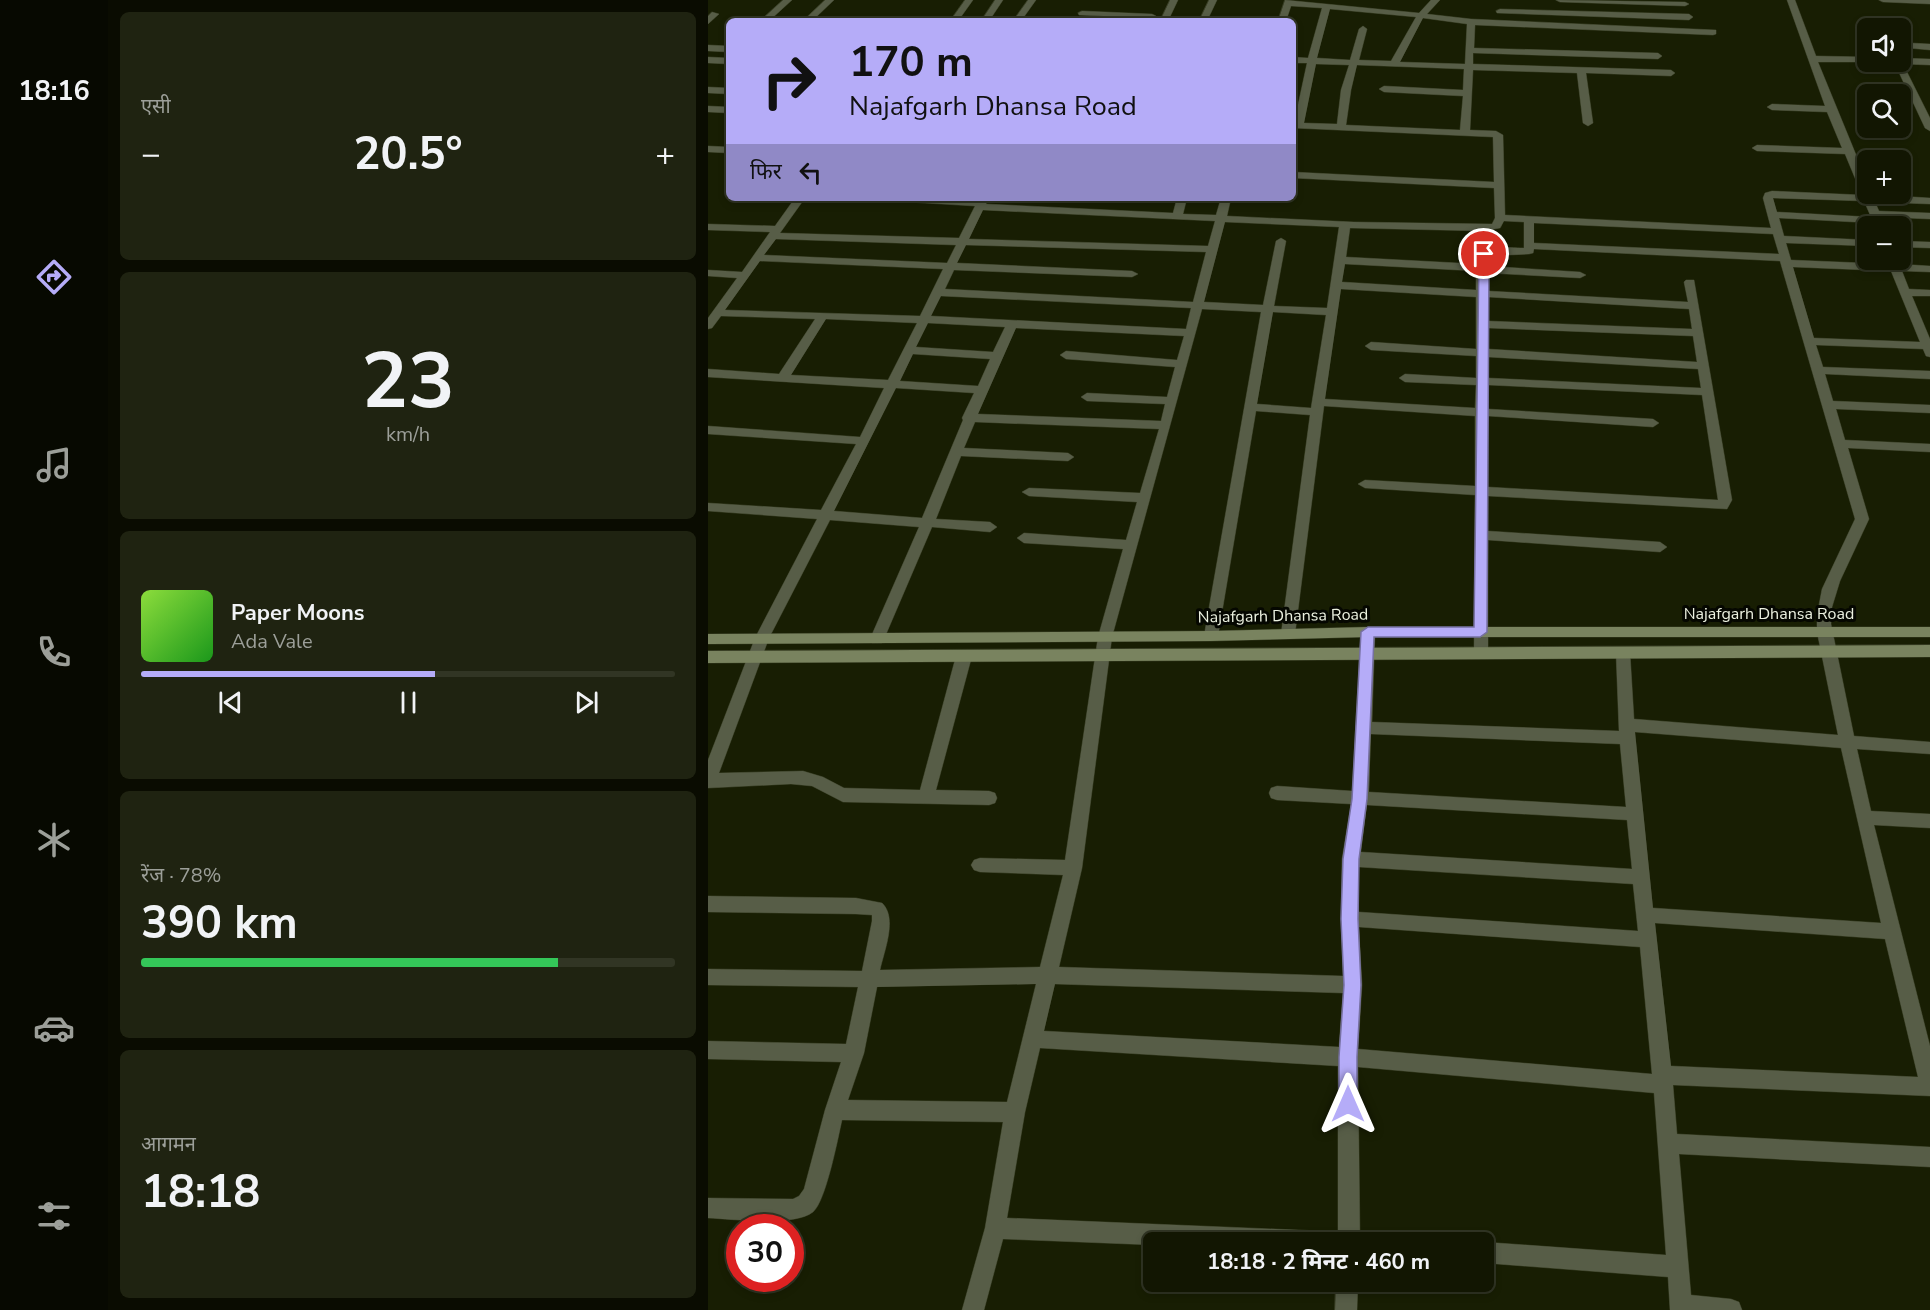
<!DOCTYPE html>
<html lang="hi">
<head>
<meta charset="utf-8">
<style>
	body { margin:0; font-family:"Nunito Sans","Noto Sans Devanagari",sans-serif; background:#1f2311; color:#f1f3f6; height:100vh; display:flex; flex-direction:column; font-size:22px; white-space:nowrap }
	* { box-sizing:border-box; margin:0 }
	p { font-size:20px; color:#9c9f99 }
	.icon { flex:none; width:33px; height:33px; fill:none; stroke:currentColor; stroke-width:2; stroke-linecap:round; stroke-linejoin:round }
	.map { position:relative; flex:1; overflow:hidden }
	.panel { display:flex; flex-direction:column; gap:12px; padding:12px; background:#0a0c01; width:600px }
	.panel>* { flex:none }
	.banner { position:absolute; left:18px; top:18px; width:570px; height:183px; border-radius:9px; box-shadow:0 3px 9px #0003,0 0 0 2px #313524; background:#b5acf8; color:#111; overflow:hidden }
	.buttons { position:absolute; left:1149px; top:18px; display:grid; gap:12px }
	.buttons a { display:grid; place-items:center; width:54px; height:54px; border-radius:9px; background:#121602; box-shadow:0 3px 9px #0003,0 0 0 2px #313524; font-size:30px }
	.speed { position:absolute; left:18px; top:1214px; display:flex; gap:12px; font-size:30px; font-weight:700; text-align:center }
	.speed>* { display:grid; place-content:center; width:78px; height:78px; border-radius:50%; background:#121602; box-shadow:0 3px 9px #0003,0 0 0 2px #313524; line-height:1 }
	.speed .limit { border:9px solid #d22; background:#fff; color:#111 }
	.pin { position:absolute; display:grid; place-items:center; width:51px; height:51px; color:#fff; margin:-26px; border:3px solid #fff; border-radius:50%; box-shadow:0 2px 6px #0007 }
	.me { position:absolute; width:66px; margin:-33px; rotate:0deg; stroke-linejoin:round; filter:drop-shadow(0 0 4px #0008) }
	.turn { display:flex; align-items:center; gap:21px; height:126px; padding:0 24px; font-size:27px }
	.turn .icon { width:78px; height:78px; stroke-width:2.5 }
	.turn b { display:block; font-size:42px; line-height:51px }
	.then { display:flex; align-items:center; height:57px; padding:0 24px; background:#0003; gap:12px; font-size:22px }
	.big { font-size:45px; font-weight:700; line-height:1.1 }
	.panel .widget { flex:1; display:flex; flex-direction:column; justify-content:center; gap:9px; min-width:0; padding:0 21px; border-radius:9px; background:#1f2311 }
	.panel .dial { align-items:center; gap:0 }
	.dial b { font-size:78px; line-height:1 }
	.song { display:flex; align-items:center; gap:18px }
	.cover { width:72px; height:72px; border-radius:9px; background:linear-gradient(135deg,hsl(90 70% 55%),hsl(120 70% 35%)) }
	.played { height:6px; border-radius:3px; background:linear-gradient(90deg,#b5acf8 55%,#313524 55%) }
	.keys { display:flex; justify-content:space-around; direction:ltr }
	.heat { display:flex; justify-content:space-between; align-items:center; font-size:33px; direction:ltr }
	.charge { height:9px; border-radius:4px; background:linear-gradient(90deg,#34c759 78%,#313524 0) }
	.trip { position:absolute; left:435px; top:1232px; width:351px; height:60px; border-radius:9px; background:#121602; box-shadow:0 3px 9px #0003,0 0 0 2px #313524; font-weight:700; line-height:60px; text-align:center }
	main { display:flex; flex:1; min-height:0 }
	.tab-bar { display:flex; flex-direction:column; width:108px; justify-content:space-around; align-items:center; background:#070901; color:#9c9f99 }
	.tab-bar .icon { width:42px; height:42px }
	.tab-bar .active { color:#b5acf8 }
	.tab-bar b { font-size:27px; color:#f1f3f6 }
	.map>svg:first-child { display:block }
</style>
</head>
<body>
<main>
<nav class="tab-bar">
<b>18:16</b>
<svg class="icon active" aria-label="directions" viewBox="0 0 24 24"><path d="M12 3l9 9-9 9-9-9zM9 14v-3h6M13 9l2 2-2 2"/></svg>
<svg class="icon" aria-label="music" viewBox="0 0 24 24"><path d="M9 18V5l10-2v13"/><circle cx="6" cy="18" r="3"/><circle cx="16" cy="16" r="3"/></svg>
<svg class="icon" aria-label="phone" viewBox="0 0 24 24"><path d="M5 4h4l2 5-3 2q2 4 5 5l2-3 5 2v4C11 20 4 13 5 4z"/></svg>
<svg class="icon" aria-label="climate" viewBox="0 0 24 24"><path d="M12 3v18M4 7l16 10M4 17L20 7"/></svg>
<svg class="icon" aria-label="car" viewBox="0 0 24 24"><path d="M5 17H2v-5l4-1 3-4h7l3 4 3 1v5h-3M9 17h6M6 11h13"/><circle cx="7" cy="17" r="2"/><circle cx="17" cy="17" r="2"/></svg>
<svg class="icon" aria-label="filters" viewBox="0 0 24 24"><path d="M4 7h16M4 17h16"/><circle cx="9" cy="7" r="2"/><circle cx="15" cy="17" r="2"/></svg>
</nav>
<section class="panel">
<div class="widget"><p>एसी</p>
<div class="heat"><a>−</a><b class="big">20.5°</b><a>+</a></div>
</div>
<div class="widget dial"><b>23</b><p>km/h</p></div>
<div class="widget">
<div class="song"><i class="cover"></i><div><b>Paper Moons</b><p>Ada Vale</p></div></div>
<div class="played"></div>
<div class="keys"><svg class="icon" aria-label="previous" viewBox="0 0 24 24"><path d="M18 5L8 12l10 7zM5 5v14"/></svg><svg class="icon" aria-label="pause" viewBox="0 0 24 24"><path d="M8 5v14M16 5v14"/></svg><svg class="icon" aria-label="next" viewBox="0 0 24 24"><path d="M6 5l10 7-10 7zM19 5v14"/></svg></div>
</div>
<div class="widget"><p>रेंज · 78%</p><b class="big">390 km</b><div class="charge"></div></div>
<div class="widget"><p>आगमन</p><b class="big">18:18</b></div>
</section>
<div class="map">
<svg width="1222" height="1310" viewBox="0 0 1222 1310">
	<rect width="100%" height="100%" fill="#181e03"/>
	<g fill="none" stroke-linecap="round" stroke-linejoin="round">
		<defs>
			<g id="street">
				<path d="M75 0H84L61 21H52Z"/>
				<path d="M117 0H126L104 21H95Z"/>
				<path d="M257 0H265L250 21H242Z"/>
				<path d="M287 0H295L281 21H273Z"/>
				<path d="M320 0H328L313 21H305Z"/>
				<path d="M462 0H470L460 21H452Z"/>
				<path d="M501 0H509L499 21H491Z"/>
				<path d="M577 0 711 13 723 0H732L719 14 763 19 1008 30V34L1005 35 767 25 766 48 950 53 954 56 950 59 765 53V64L963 70 967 73 963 76 878 73 885 123 880 126 875 123 869 73 765 70 762 130 788 131 795 135 797 215 1063 228 1055 198 1057 193 1064 191 1154 195 1137 154 1049 151 1044 148 1049 145 1134 148 1119 112 1064 110 1059 107 1064 104 1117 106 1079 0H1087L1108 56 1160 57V62H1163H1110L1160 184V194L1222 198V204L1167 202 1171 211 1222 213V219L1174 217 1177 226H1167L1165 223 1071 218 1076 236 1160 240V246L1078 243 1083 260 1180 264 1179 260H1189L1191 264 1222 266V272L1194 271 1201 289 1222 290V296H1204L1222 339V357L1218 356 1215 349 1108 345 1115 367 1222 371V379L1117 374 1125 401 1222 405V413L1128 409 1137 440 1222 444V452L1140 448 1161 519 1132 581 1124 607 1123 624 1146 736 1222 742V754L1149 749 1163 811 1222 814V828L1166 825 1222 1046V1096L965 1085 969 1134 1222 1147V1167L971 1154 983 1295 1023 1299 1031 1302 1034 1310H962L960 1277 776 1263V1242L958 1255 946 1093 650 1067 652 1242H630V1066L332 1048 317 1112 299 1218 614 1231 621 1235 625 1242H446V1245L295 1239 276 1310H254L277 1228 295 1122 134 1120C130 1138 118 1201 105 1212 86 1227 25 1219 0 1218V1198L85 1199 91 1196 96 1189 117 1110 133 1062 0 1059V1041L138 1044 150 987 0 985V969L154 971 164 921V915L148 914 0 912V896L148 898 174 903C190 918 176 951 172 970L332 967 355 875 272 872 266 870 263 865 266 860 272 858 357 860 390 637 415 549 316 543 309 538 316 533 418 540 429 502 321 496 314 492 321 488 432 493 451 429 267 422 256 448 360 453 366 457 360 461 253 456 228 519 282 522 289 527 282 532 224 527 176 639 174 643H164L162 639 211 527 122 520 61 638 11 773 95 771 115 777 136 788 212 790 248 656 251 652H261L264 656 228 790 281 791 287 793 289 798 287 803 281 805 135 802 104 786 83 784 0 788V760L47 638 109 519 0 511V503L113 510 148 444 0 434V426L152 437 176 388 0 377V369L71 374 107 319 13 316 4 328 0 329V318L29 278 0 276V270L34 272 62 232 0 230V224L67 226 87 198H97L72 233 251 238 267 206 183 201 178 198H281L278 204 465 213 469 198H479L475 214 508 215 513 198H523L519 216 646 222 784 224 787 218 786 188 585 178V172L786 182 785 137 585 128 599 63H585V57L600 58 614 8 583 6 578 21H570ZM622 9 708 17 683 61 651 60 659 29 655 26 651 29 642 60 609 58ZM715 18 759 24 757 64 692 62ZM608 64 641 65 633 90 629 124 596 123ZM649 65 756 69 755 90 676 86 671 89 676 92 755 96 752 130 638 125 643 90ZM1065 198 1156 201 1163 217 1069 212ZM275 210 507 221 500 246 261 239ZM796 221 816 222V248C800 248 769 243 769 264L638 257 642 228 776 231 792 228ZM517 222 631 227 619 308 566 306 578 241 573 238 568 241 555 305 496 302ZM826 223 1065 234 1071 254 826 243ZM68 239 248 245 239 263 56 255ZM258 245 498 252 485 302 237 289 246 270 424 277 430 274 424 271 249 263ZM826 249 1072 261 1147 519 1114 589 1109 615V632L1130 735 926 719 922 653 920 649H910L908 653 911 731 664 722 667 632 665 628H655L653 632 644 791 569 786 563 788 561 793 563 798 569 800 643 804 634 859 633 919 635 976 351 967 374 868 404 637 494 309 553 312 496 636 498 640H508L510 636 548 411 602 415 573 634 575 638H585L587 634 616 406 767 416V486L657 480 650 484 657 488 767 495 766 654 768 658H778L780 654V540L952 552 959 547 952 542 780 531V496L1019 509 1024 500 986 280H978L976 282 980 302 780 291 779 273 872 278 878 275 872 272 779 266 780 256 821 254 825 253ZM52 261 235 269 212 316 17 310ZM637 264 768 271V290L634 282ZM1085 267 1183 271 1212 342 1106 338ZM633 289 768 297V349L663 342 657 346 663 350 768 356V378L697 374 691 378 697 382 768 385 767 408 617 399ZM233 296 483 308 478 329 223 316ZM780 297 981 309 984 329 780 321ZM565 312 618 315 603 408 549 404ZM118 319 209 323 180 380 83 375ZM220 323 297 327 285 352 208 347ZM308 328 476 336 469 360 358 351 352 355 358 359 467 367 459 397 379 393 373 397 379 401 457 404 453 421 270 414ZM780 328 985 336 989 362 780 349ZM205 354 282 359 270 386 192 381ZM780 357 990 369 993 388 780 378ZM780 385 994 395 1010 500 780 487V416L945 427 951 423 945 419 780 409ZM188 388 266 393 254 418 255 420 214 518 126 511ZM927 732 1133 748 1173 923 945 908ZM663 734 912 744 918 807 661 792ZM659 805 919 820 924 869 653 852ZM651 867 925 884 930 931 651 912ZM947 923 1177 939 1210 1077 963 1066ZM651 927 932 947 944 1074 650 1049 654 985ZM328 984 299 1102 140 1100 156 1053 169 987ZM347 984 635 993 631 1047 336 1031Z"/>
				<path d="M848 0 977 2 981 4 977 6 852 2Z"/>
				<path d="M1171 0H1222V4L1175 2Z"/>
				<path d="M792 9 981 14 985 17 981 20 789 13 788 11Z"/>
				<path d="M374 11 444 14 448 16 444 18 371 15 370 13Z"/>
				<path d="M4 12 11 14 0 24V16Z"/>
				<path d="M1203 43 1222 44V50L1200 48 1199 46Z"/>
				<path d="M0 45 21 46V52L0 51Z"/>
				<path d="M0 57 21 58V64L0 63Z"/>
				<path d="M1192 58 1222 59V65L1195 64 1222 118V131L1217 128 1186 62H1192Z"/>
				<path d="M0 87 21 88V94L0 93Z"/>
				<path d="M0 106 21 107V113L0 112Z"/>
				<path d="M0 146 21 147V153L0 152Z"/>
				<path d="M1192 241 1222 242V248L1192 247Z"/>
				<path d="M628 1281H650L649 1310H627Z"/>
			</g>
			<g id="secondary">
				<path d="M660 627H1222V637H660L503 641 0 644V634L503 631Z"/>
				<path d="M1222 645V657L0 663V651Z"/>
			</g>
		</defs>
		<use href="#street" stroke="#363c22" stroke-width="1"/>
		<use href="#secondary" stroke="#363c22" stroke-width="1"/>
		<use href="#street" fill="#575d47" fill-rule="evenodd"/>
		<use href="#secondary" fill="#79835f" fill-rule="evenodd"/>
	</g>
	<path fill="#b5acf8" stroke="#7670a1" stroke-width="1.5" d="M776 251 781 254 779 632 772 637H666L659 799 651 859 650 919 653 985 649 1057V1104L647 1110 640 1112 634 1110 631 1104V1057L636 985 633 919 635 859 644 799 653 632 660 627H766L771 254Z"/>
	<g text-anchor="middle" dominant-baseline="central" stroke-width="6" stroke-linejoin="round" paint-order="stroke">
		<g font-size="16" fill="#ecf1e0" stroke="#050701">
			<text x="1061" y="614">Najafgarh Dhansa Road</text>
			<text transform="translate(575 616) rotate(-1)">Najafgarh Dhansa Road</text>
		</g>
	</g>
</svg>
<div class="buttons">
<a><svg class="icon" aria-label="sound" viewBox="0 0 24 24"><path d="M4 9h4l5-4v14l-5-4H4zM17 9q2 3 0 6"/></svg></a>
<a><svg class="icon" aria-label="search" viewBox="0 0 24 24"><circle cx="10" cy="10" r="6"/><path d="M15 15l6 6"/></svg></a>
<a>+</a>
<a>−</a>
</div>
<div class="speed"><div class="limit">30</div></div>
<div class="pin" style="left:776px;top:254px;background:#d93025"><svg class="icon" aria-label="arrive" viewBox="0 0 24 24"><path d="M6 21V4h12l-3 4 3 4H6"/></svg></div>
<svg class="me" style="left:640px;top:1104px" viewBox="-20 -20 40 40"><path d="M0-17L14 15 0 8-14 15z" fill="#b5acf8" stroke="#fff" stroke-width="4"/></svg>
<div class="trip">18:18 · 2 मिनट · 460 m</div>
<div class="banner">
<div class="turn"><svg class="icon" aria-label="right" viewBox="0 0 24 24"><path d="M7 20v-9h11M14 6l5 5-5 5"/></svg><div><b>170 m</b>Najafgarh Dhansa Road</div></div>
<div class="then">फिर<svg class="icon" aria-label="left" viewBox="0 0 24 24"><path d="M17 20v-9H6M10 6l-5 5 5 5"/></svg></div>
</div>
</div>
</main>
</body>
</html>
